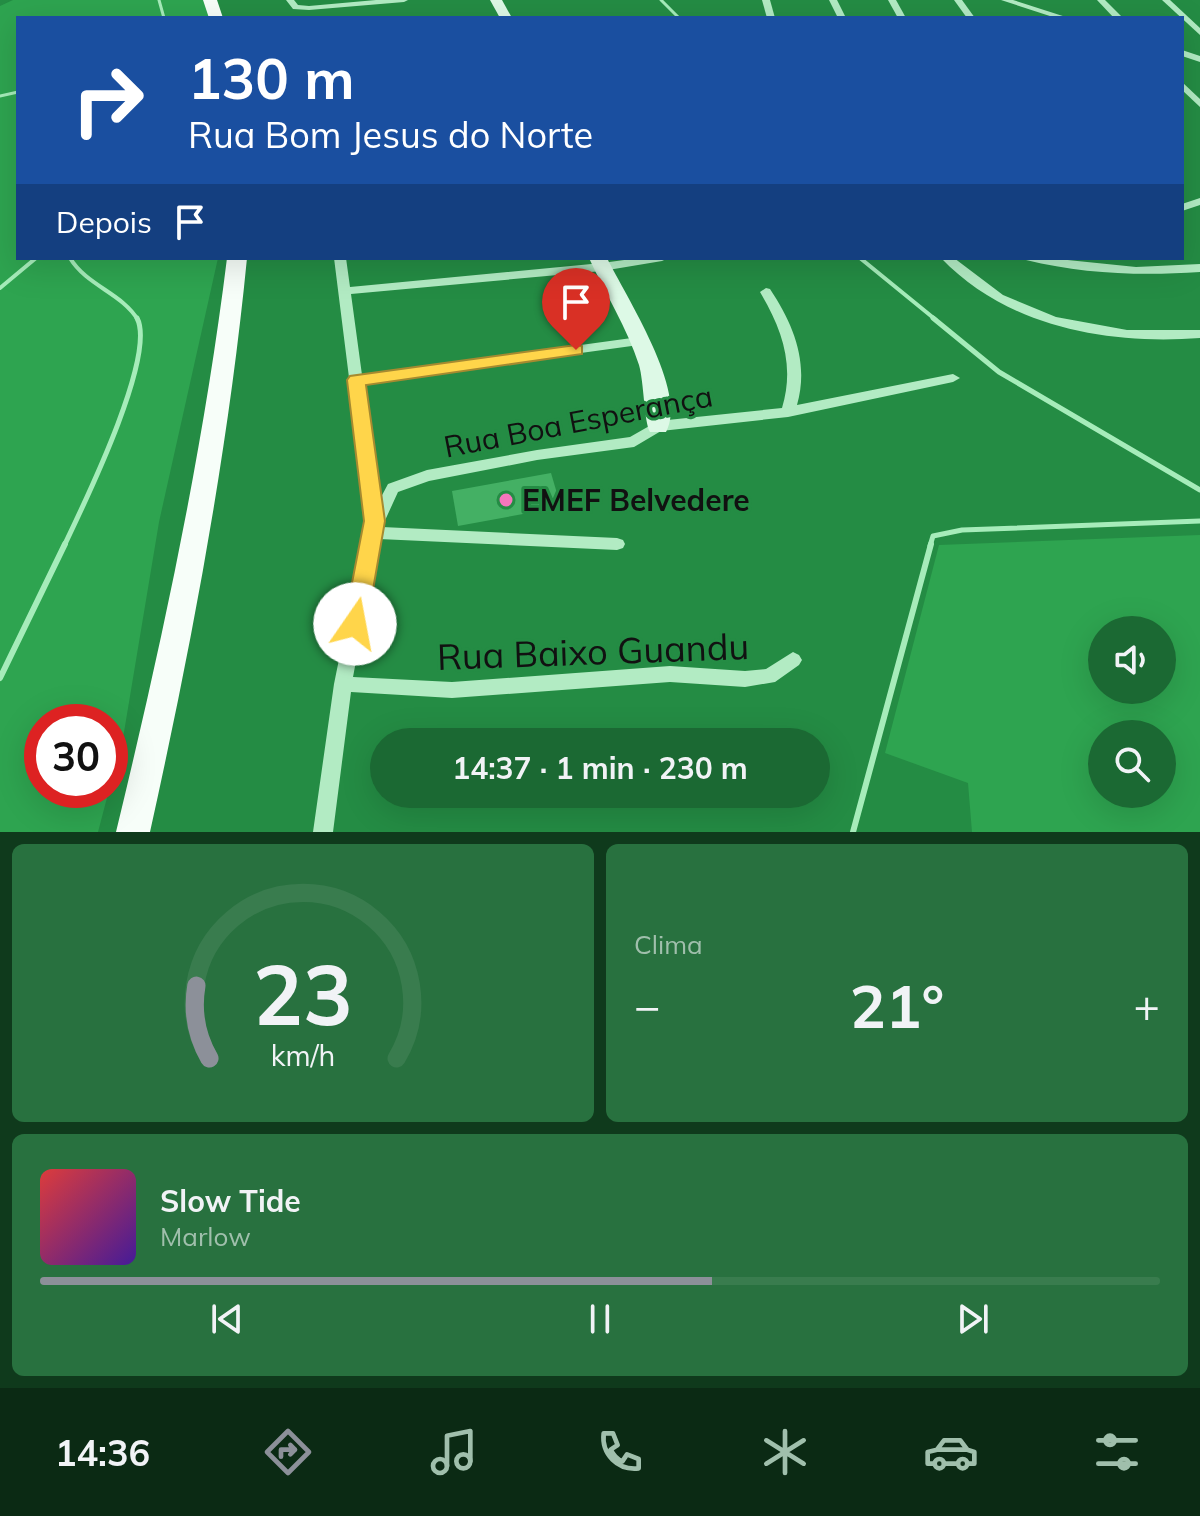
<!DOCTYPE html>
<html lang="pt">
<head>
<meta charset="utf-8">
<style>
	body { margin:0; font-family:Mulish,sans-serif; background:#28713f; color:#f1f3f6; height:100vh; display:flex; flex-direction:column; font-size:30px; white-space:nowrap }
	* { box-sizing:border-box; margin:0 }
	p { font-size:26px; color:#a0bfac }
	.icon { flex:none; width:44px; height:44px; fill:none; stroke:currentColor; stroke-width:2; stroke-linecap:round; stroke-linejoin:round }
	.map { position:relative; height:832px; overflow:hidden }
	.side { display:flex; flex-direction:column; gap:12px; padding:12px; background:#0f3a1c; flex:1 }
	.side>* { flex:none }
	.guide { position:absolute; left:16px; top:16px; width:1168px; height:244px; border-radius:0px; box-shadow:0 8px 32px #0002; background:#1a4fa0; color:#fff; overflow:hidden }
	.tools { position:absolute; left:1088px; top:616px; display:grid; gap:16px }
	.tools a { display:grid; place-items:center; width:88px; height:88px; border-radius:50%; background:#1b6933; box-shadow:0 8px 32px #0002; font-size:40px }
	.speed { position:absolute; left:24px; top:704px; display:flex; gap:16px; font-size:40px; font-weight:700; text-align:center }
	.speed>* { display:grid; place-content:center; width:104px; height:104px; border-radius:50%; background:#1b6933; box-shadow:0 8px 32px #0002; line-height:1 }
	.speed .limit { border:12px solid #d22; background:#fff; color:#111 }
	.pin { position:absolute; display:grid; place-items:center; width:68px; height:68px; color:#fff; margin:-82px -34px; border-radius:50% 50% 50% 0; rotate:-45deg; box-shadow:0 0 8px #0007 }
	.pin .icon { rotate:45deg }
	.me { position:absolute; width:88px; margin:-44px; rotate:12deg; stroke-linejoin:round; filter:drop-shadow(0 0 6px #0008) }
	.turn { display:flex; align-items:center; gap:28px; height:168px; padding:0 40px; font-size:36px }
	.turn .icon { width:104px; height:104px; stroke-width:2.5 }
	.turn b { display:block; font-size:56px; line-height:68px }
	.then { display:flex; align-items:center; height:76px; padding:0 40px; background:#0003; gap:16px; font-size:30px }
	.big { font-size:60px; font-weight:700; line-height:1.1 }
	.side .widget { flex:1; display:flex; flex-direction:column; justify-content:center; gap:12px; min-width:0; padding:0 28px; border-radius:12px; background:#28713f }
	.side .dial { align-items:center; gap:0 }
	.dial svg { height:208px; overflow:visible; fill:none; stroke:#397c4e; stroke-width:7; stroke-linecap:round; text-anchor:middle }
	.dial text { fill:#f1f3f6; stroke:none }
	.song { display:flex; align-items:center; gap:24px }
	.cover { width:96px; height:96px; border-radius:12px; background:linear-gradient(135deg,hsl(0 70% 55%),hsl(260 70% 35%)) }
	.played { height:8px; border-radius:4px; background:linear-gradient(90deg,#8c9099 60%,#397c4e 60%) }
	.keys { display:flex; justify-content:space-around; direction:ltr }
	.heat { display:flex; justify-content:space-between; align-items:center; font-size:44px; direction:ltr }
	.side .tiles { flex:1; display:grid; gap:12px; grid-template-columns:1fr 1fr }
	.widget:last-child { grid-column:span 2 }
	.trip { position:absolute; left:370px; top:728px; width:460px; height:80px; border-radius:40px; background:#1b6933; box-shadow:0 8px 32px #0002; font-weight:700; line-height:80px; text-align:center }
	.menu { display:flex; height:128px; justify-content:space-around; align-items:center; background:#0b2a14; color:#a0bfac }
	.menu .icon { width:56px; height:56px }
	.menu .selected { color:#8c9099 }
	.menu b { font-size:36px; color:#f1f3f6 }
	.map>svg:first-child { display:block }
</style>
</head>
<body>
<div class="map">
<svg width="1200" height="832" viewBox="0 0 1200 832">
	<rect width="100%" height="100%" fill="#248c44"/>
	<g fill="#2ea450" fill-rule="evenodd">
		<path d="M13 0H203L211 18H18V258H218L159 522 124 732 110 786V722H42V790H109L98 832H0V6Z"/>
		<path d="M1200 535V832H972L968 783 885 753 939 545ZM1102 630H1162V690H1102ZM1102 734H1162V794H1102Z"/>
	</g>
	<g fill="none" stroke-linecap="round" stroke-linejoin="round">
		<g stroke="#a6ecba" stroke-width="3">
			<path d="M159 0 164 18"/>
			<path d="M661 0 679 18"/>
			<path d="M0 96 18 92"/>
		</g>
		<g stroke="#a6ecba" stroke-width="4">
			<path d="M70 258C87 286 122 293 138 320"/>
			<path d="M860 258 936 320"/>
			<path d="M0 288 36 258"/>
		</g>
		<g stroke="#a6ecba" stroke-width="5">
			<path d="M933 318 999 372 1200 490"/>
			<path d="M64 546C83 506 157 356 137 318"/>
			<path d="M930 546 933 536 962 530 1200 521"/>
		</g>
		<g stroke="#a6ecba" stroke-width="6">
			<path d="M0 678 65 544"/>
			<path d="M853 832 931 544"/>
		</g>
	</g>
	<path fill="#44b064" d="M551 473 561 507 458 526 452 491Z"/>
	<g fill="none" stroke-linecap="round" stroke-linejoin="round">
		<g fill="#b2ebc3" fill-rule="evenodd">
			<path d="M286 0H294L298 5 309 6 376 0H408L404 2 309 10 293 9Z"/>
			<path d="M762 0H770L775 18H767Z"/>
			<path d="M829 0H837L846 18H838Z"/>
			<path d="M888 0H896L906 18H898Z"/>
			<path d="M954 0H962L975 18H967Z"/>
			<path d="M1001 0H1013L1069 18H1056Z"/>
			<path d="M1097 0H1105L1123 18H1114Z"/>
			<path d="M1162 0H1170L1200 28V35Z"/>
			<path d="M1182 50 1200 56V62L1182 56Z"/>
			<path d="M1182 82 1200 99V107L1182 90Z"/>
			<path d="M1200 198V205L1182 211V204Z"/>
			<path d="M334 258H346L350 287 602 263 639 258H668L662 261 602 271 351 294 362 375 639 337 645 341 639 345 363 383 380 499 388 484 427 470 537 450 630 437 658 421 782 408C795 365 782 329 760 292L766 288 770 289C794 325 809 363 797 405L953 374 960 378 953 382 788 417 661 431 634 447 537 460 429 481 398 492 382 527 617 538 623 540 625 544 623 548 617 550 379 539 353 677 452 682 670 666 745 671 766 669 793 652 799 655 802 660 799 665 775 682 745 687 670 682 452 698 351 692 333 832H313L334 684 367 521Z"/>
			<path d="M941 258H954L1003 295 1056 317 1127 330H1200V338C1108 345 1007 327 941 258Z"/>
			<path d="M1024 258H1048L1136 267 1200 264V272C1141 276 1083 274 1026 260Z"/>
		</g>
		<g fill="#ddf9e6" fill-rule="evenodd">
			<path d="M490 0H502L512 18H500Z"/>
			<path d="M589 258H607C625 295 689 393 666 432H650C644 422 644 382 639 365 627 328 605 293 589 258Z"/>
		</g>
		<g fill="#f7fef9" fill-rule="evenodd">
			<path d="M203 0H217L223 18H209Z"/>
			<path d="M227 258H247C228 452 192 642 150 832H116C162 642 203 452 227 258Z"/>
		</g>
	</g>
	<path fill="#ffd54a" stroke="#a68a30" stroke-width="2" d="M576 345 582 346V354L366 385 385 521 367 624 363 630H348L344 624 364 521 347 380 350 376Z"/>
	<circle fill="#f576bc" stroke="#248c44" stroke-width="3" cx="506" cy="500" r="8"/>
	<g text-anchor="middle" dominant-baseline="central" stroke-width="6" stroke-linejoin="round" paint-order="stroke">
		<g font-size="30" fill="#111" stroke="#248c44">
			<text transform="translate(578 421) rotate(-11)">Rua Boa Esperança</text>
		</g>
		<g font-size="30" font-weight="bold" fill="#111" stroke="#248c44" text-anchor="start">
			<text x="522" y="500">EMEF Belvedere</text>
		</g>
		<g font-size="36" fill="#111" stroke="#248c44">
			<text transform="translate(593 651) rotate(-2)">Rua Baixo Guandu</text>
		</g>
	</g>
</svg>
<div class="tools">
<a><svg class="icon" aria-label="sound" viewBox="0 0 24 24"><path d="M4 9h4l5-4v14l-5-4H4zM17 9q2 3 0 6"/></svg></a>
<a><svg class="icon" aria-label="search" viewBox="0 0 24 24"><circle cx="10" cy="10" r="6"/><path d="M15 15l6 6"/></svg></a>
</div>
<div class="speed"><div class="limit">30</div></div>
<div class="pin" style="left:576px;top:350px;background:#d93025"><svg class="icon" aria-label="arrive" viewBox="0 0 24 24"><path d="M6 21V4h12l-3 4 3 4H6"/></svg></div>
<svg class="me" style="left:355px;top:624px" viewBox="-20 -20 40 40"><circle r="19" fill="#fff"/><path d="M0-13L10 11 0 6-10 11z" fill="#ffd54a"/></svg>
<div class="trip">14:37 · 1 min · 230 m</div>
<div class="guide">
<div class="turn"><svg class="icon" aria-label="right" viewBox="0 0 24 24"><path d="M7 20v-9h11M14 6l5 5-5 5"/></svg><div><b>130 m</b>Rua Bom Jesus do Norte</div></div>
<div class="then">Depois<svg class="icon" aria-label="arrive" viewBox="0 0 24 24"><path d="M6 21V4h12l-3 4 3 4H6"/></svg></div>
</div>
</div>
<section class="side">
<div class="tiles">
<div class="widget dial"><svg viewBox="0 0 100 80">
<path d="M14 69A42 42 0 1 1 86 69"/>
<path d="M14 69A42 42 0 0 1 9 41" stroke="#8c9099"/>
<text x="50" y="56" font-size="32" font-weight="700">23</text>
<text x="50" y="72" font-size="11">km/h</text>
</svg></div>
<div class="widget"><p>Clima</p>
<div class="heat"><a>−</a><b class="big">21°</b><a>+</a></div>
</div>
<div class="widget">
<div class="song"><i class="cover"></i><div><b>Slow Tide</b><p>Marlow</p></div></div>
<div class="played"></div>
<div class="keys"><svg class="icon" aria-label="previous" viewBox="0 0 24 24"><path d="M18 5L8 12l10 7zM5 5v14"/></svg><svg class="icon" aria-label="pause" viewBox="0 0 24 24"><path d="M8 5v14M16 5v14"/></svg><svg class="icon" aria-label="next" viewBox="0 0 24 24"><path d="M6 5l10 7-10 7zM19 5v14"/></svg></div>
</div>
</div>
</section>
<nav class="menu">
<b>14:36</b>
<svg class="icon selected" aria-label="directions" viewBox="0 0 24 24"><path d="M12 3l9 9-9 9-9-9zM9 14v-3h6M13 9l2 2-2 2"/></svg>
<svg class="icon" aria-label="music" viewBox="0 0 24 24"><path d="M9 18V5l10-2v13"/><circle cx="6" cy="18" r="3"/><circle cx="16" cy="16" r="3"/></svg>
<svg class="icon" aria-label="phone" viewBox="0 0 24 24"><path d="M5 4h4l2 5-3 2q2 4 5 5l2-3 5 2v4C11 20 4 13 5 4z"/></svg>
<svg class="icon" aria-label="climate" viewBox="0 0 24 24"><path d="M12 3v18M4 7l16 10M4 17L20 7"/></svg>
<svg class="icon" aria-label="car" viewBox="0 0 24 24"><path d="M5 17H2v-5l4-1 3-4h7l3 4 3 1v5h-3M9 17h6M6 11h13"/><circle cx="7" cy="17" r="2"/><circle cx="17" cy="17" r="2"/></svg>
<svg class="icon" aria-label="filters" viewBox="0 0 24 24"><path d="M4 7h16M4 17h16"/><circle cx="9" cy="7" r="2"/><circle cx="15" cy="17" r="2"/></svg>
</nav>
</body>
</html>
